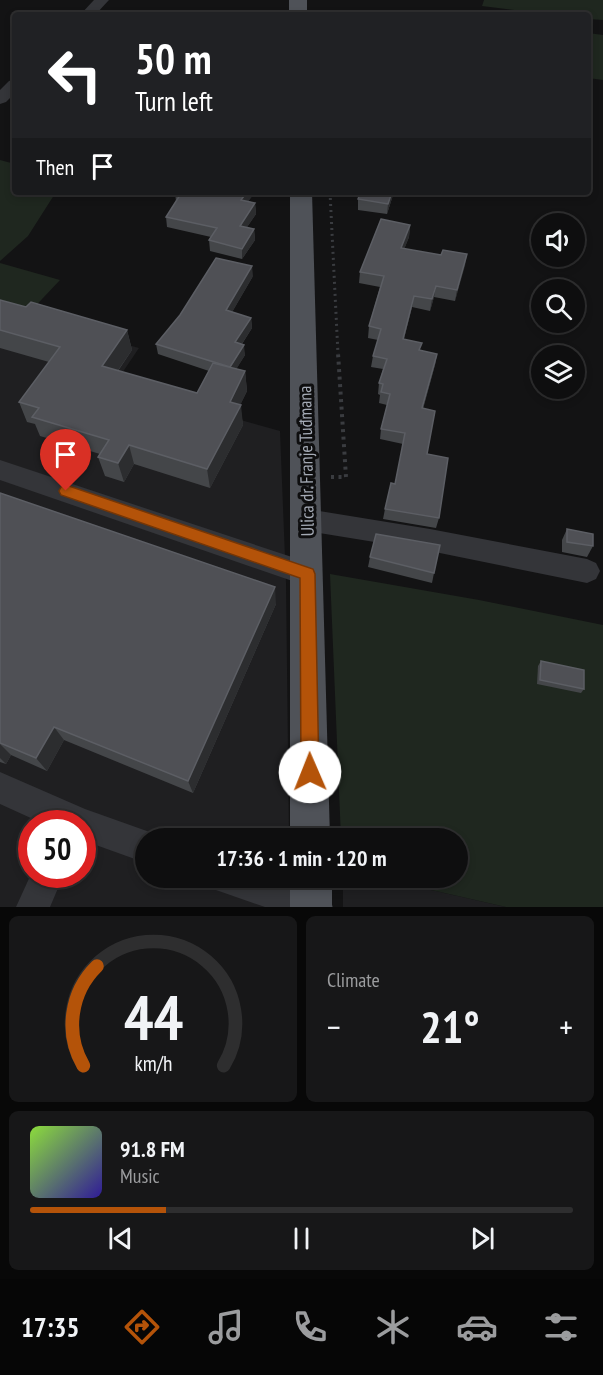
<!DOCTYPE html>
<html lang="en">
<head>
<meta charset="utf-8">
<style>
	body { margin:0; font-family:"PT Sans Narrow",sans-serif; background:#171718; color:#f1f3f6; height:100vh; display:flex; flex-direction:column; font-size:22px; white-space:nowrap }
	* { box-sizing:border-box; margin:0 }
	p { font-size:20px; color:#9b9c9e }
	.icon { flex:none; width:33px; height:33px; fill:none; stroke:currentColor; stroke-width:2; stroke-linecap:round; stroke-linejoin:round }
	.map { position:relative; height:907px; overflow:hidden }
	.sheet { display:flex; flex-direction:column; gap:9px; padding:9px; background:#080808; flex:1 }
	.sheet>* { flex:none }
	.top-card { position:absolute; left:12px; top:12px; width:579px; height:183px; border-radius:6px; box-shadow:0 3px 9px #0003,0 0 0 2px #2e2e2f; background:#202124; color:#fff; overflow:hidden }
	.controls { position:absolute; left:531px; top:213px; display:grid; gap:12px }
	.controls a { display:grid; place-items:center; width:54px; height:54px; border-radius:50%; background:#0e0e0f; box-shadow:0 3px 9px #0003,0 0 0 2px #2e2e2f; font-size:30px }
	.speed { position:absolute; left:18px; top:810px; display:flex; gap:12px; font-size:30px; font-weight:700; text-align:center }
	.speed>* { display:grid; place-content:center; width:78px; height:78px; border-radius:50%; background:#0e0e0f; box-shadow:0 3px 9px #0003,0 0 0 2px #2e2e2f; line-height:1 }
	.speed .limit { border:9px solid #d22; background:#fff; color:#111 }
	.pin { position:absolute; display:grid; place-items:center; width:51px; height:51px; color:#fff; margin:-62px -26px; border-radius:50% 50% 50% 0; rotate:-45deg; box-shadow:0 0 6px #0007 }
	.pin .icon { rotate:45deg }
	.me { position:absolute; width:66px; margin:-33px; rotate:359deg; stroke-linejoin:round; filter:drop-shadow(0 0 4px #0008) }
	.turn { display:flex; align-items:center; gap:21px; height:126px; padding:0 24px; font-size:27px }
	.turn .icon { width:78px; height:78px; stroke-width:2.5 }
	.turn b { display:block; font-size:42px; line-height:51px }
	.then { display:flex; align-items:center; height:57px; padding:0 24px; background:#0003; gap:12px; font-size:22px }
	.big { font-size:45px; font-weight:600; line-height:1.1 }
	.sheet .widget { flex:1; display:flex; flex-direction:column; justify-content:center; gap:9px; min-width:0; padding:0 21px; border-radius:9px; background:#171718 }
	.sheet .dial { align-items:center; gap:0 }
	.dial svg { height:156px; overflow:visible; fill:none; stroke:#2e2e2f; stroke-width:7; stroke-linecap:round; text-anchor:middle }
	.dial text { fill:#f1f3f6; stroke:none }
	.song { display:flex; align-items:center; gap:18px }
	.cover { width:72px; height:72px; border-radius:9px; background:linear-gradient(135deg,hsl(90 70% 55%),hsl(250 70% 35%)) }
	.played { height:6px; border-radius:3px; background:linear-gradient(90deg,#b45309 25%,#2e2e2f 25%) }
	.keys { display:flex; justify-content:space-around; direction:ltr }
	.heat { display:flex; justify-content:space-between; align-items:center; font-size:33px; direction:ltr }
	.sheet .tiles { flex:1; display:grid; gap:9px; grid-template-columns:1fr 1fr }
	.widget:last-child { grid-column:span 2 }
	.trip { position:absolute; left:135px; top:828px; width:333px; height:60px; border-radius:30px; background:#0e0e0f; box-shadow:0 3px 9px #0003,0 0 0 2px #2e2e2f; font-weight:600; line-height:60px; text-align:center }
	.menu { display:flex; height:96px; justify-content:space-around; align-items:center; background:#060606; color:#9b9c9e }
	.menu .icon { width:42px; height:42px }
	.menu .on { color:#b45309 }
	.menu b { font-size:27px; color:#f1f3f6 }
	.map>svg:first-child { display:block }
</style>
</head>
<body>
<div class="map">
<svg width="603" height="907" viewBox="0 0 603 907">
	<rect width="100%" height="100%" fill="#131314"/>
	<g fill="#1f1f21" fill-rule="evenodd">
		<path d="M0 309 139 348 114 385 280 431 286 583 289 838H146V878H290L289 907H0ZM32 824H82V874H32Z"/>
		<path d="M343 878H379L506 907H343Z"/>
	</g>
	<g fill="#1f271f">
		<path d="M484 0H603V20L588 19V15H556L482 6Z"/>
		<path d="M588 33 603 35V80L588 78Z"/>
		<path d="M0 160 15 164V192H56L28 236 0 261Z"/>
		<path d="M0 263 60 280 26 316 0 309Z"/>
		<path d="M330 574 479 600 603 625V907H506L379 878H458V838H341Z"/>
	</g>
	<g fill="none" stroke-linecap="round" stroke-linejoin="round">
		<path stroke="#3a3c40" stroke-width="3" stroke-dasharray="2 4" stroke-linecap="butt" d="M330 192 338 354"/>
		<path stroke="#3a3c40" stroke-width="4" stroke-dasharray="3 4.5" stroke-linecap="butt" d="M331 477H346L338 353"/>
		<g fill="#343539" fill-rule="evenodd">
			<path d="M94 0H109L95 15H80Z"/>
			<path d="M15 79V93L6 102 0 104V90L9 81Z"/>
			<path d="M0 460 307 562 316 566 320 574 316 582 307 586 0 480Z"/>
			<path d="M307 509 430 529 587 559 596 563 600 571 596 579 587 583 430 551 307 531 298 528 294 520 298 512Z"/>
			<path d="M0 772 85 809 158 835 159 838H146V863L82 840V824H44L0 804Z"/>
			<path d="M32 872V874H64L50 907H16Z"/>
			<path d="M211 878H278L328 895 333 907H265L216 890Z"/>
		</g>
		<g fill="#4f5258" fill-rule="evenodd">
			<rect x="289" y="0" width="18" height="15"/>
			<path d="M290 192H312L330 838H290Z"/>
			<rect x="290" y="878" width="42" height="29"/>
		</g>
	</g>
	<g fill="#444649">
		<path d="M361 192H402L400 196 393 195 387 214 358 210V199Z"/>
		<path d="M175 193 253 195 248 201 255 203 256 214 247 227 254 229 255 240 242 259 210 251 209 240 211 237 167 227 166 217 176 201Z"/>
		<path d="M410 225 409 237 404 249 441 255 467 254 455 301 434 297 430 311 412 307 404 339 420 351 437 354 435 365 423 409 427 454 439 518 436 528 383 519 385 509 395 484 403 444 380 439 381 429 387 405 379 403 380 395 378 394 379 383 383 369 371 367 373 356 378 340 368 338 369 326 380 287 359 283 360 272Z"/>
		<path d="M253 276 232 312 251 318 252 328 242 344 245 355 236 369 245 371 247 391 240 405 243 425 210 488 134 464 124 482 105 476 98 457 100 454 40 436 35 424 27 422 19 402 49 362 0 348V300L26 307 127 330 132 350 118 371 197 393 209 371 158 354 156 344Z"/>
		<path d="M0 493 276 604 193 793 64 740 47 771 11 755 6 764 0 762Z"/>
		<path d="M567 529 593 546 587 557 562 552V540Z"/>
		<path d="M370 557 434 573 432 583 368 567Z"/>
		<path d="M541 661 584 689 581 693 537 684 538 666Z"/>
	</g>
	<g fill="#2c2d2f">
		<path d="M246 192H252L253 195 242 210 241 200Z"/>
		<path d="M392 192H394L393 195 387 214 388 204Z"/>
		<path d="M255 203 256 214 241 236 240 226Z"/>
		<path d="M410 225 409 237 400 260 401 248Z"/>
		<path d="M254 229 255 240 242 259V249Z"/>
		<path d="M467 254 465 266 455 301 457 290Z"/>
		<path d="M252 266 253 276 227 321 226 310Z"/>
		<path d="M436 286 434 297 430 311 432 299Z"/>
		<path d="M414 296 412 307 401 350 403 339Z"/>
		<path d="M251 318 252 328 236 353 235 342Z"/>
		<path d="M127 330 132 350 107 386 102 366Z"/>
		<path d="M244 345 245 355 231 378 230 368Z"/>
		<path d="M437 354 435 365 420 419 422 408Z"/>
		<path d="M245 371 247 391 234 418 241 405 243 425 210 488 207 469 230 402Z"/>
		<path d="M129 445 134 464 124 482 118 463Z"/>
		<path d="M275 587 276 604 193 793 188 781Z"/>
		<path d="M54 727 64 740 47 771 36 758Z"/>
		<path d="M0 744 11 755 6 764 0 758Z"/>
	</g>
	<g fill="#4f5055" stroke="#5c5e64" stroke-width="1.5">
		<path d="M177 192H247L241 200 255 203 240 226 254 229 242 249 209 240 217 228 166 217 180 195 175 193Z"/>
		<path d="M361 192H392L388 204 358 199Z"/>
		<path d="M381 219 410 225 401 248 441 255 443 250 467 254 457 290 436 286 432 299 414 296 403 339 422 343 419 350 437 354 422 408 435 411 427 454 448 458 439 518 385 509 391 483 395 484 405 433 381 429 390 394 381 392 383 384 379 383 387 359 373 356 381 329 369 326 384 276 360 272Z"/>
		<path d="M216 258 252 266 226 310 251 318 235 342 244 345 230 367 156 344 180 315Z"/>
		<path d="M0 300 26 307 31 302 127 330 102 366 197 393 213 363 245 371 230 402 241 405 207 469 129 445 118 463 98 457 109 440 32 417 39 408 19 402 60 347 0 330Z"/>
		<path d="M0 493 275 587 188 781 54 727 36 758 0 743Z"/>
		<path d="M567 529 593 534V546L567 542Z"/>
		<path d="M376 534 440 545 434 573 370 557Z"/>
		<path d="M541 661 584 670V689L540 680Z"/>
	</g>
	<path fill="#b45309" stroke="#753606" stroke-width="1.5" d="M66 485 313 569 315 574 319 772 316 779 310 781 303 779 301 772 300 578 61 495 59 491 61 487Z"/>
	<g text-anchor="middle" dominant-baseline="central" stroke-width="6" stroke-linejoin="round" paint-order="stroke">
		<g font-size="18" fill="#a4aab5" stroke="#0e0e0f">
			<text transform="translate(306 461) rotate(-91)">Ulica dr. Franje Tuđmana</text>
		</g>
	</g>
</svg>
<div class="controls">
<a><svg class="icon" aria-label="sound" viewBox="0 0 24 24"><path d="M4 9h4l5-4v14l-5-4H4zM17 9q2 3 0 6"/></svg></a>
<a><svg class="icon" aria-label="search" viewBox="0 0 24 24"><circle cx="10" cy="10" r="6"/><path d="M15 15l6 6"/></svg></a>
<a><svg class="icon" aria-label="layers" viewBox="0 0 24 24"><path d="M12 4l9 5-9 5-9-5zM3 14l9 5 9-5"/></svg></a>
</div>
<div class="speed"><div class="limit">50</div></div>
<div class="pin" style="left:66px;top:491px;background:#d93025"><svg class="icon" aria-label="arrive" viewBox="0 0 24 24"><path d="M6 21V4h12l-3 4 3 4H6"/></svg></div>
<svg class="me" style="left:310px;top:772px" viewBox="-20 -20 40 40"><circle r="19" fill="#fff"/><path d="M0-13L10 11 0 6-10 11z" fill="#b45309"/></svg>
<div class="trip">17:36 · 1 min · 120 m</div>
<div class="top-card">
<div class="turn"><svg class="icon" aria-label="left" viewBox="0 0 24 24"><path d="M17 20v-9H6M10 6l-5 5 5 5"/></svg><div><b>50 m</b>Turn left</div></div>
<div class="then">Then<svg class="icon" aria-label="arrive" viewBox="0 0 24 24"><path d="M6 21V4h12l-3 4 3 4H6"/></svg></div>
</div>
</div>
<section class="sheet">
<div class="tiles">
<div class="widget dial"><svg viewBox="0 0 100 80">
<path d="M14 69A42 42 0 1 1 86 69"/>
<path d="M14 69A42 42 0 0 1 21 18" stroke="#b45309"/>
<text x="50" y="56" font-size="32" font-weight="700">44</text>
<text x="50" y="72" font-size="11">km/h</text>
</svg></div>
<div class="widget"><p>Climate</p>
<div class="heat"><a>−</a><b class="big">21°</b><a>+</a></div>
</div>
<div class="widget">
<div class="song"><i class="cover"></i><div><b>91.8 FM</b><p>Music</p></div></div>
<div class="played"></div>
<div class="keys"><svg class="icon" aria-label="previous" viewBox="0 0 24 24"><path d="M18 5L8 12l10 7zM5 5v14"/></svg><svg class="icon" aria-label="pause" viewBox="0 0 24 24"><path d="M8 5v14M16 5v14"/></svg><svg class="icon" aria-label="next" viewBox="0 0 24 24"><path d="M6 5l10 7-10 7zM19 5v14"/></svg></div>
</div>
</div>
</section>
<nav class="menu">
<b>17:35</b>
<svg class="icon on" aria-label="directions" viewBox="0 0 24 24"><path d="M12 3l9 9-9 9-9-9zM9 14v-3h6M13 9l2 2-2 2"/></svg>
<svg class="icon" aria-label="music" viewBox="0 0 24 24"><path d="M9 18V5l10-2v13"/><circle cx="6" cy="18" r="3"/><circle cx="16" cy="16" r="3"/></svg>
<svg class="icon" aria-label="phone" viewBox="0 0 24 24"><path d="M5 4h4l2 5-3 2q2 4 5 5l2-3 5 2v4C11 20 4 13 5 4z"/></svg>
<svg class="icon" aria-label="climate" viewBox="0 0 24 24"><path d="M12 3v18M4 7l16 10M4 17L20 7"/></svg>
<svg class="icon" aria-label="car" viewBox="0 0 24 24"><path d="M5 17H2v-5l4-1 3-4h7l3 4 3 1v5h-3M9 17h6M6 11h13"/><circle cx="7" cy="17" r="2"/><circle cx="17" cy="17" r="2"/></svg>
<svg class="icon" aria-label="filters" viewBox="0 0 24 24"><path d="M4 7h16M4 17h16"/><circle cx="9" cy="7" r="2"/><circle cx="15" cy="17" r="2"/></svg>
</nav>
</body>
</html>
